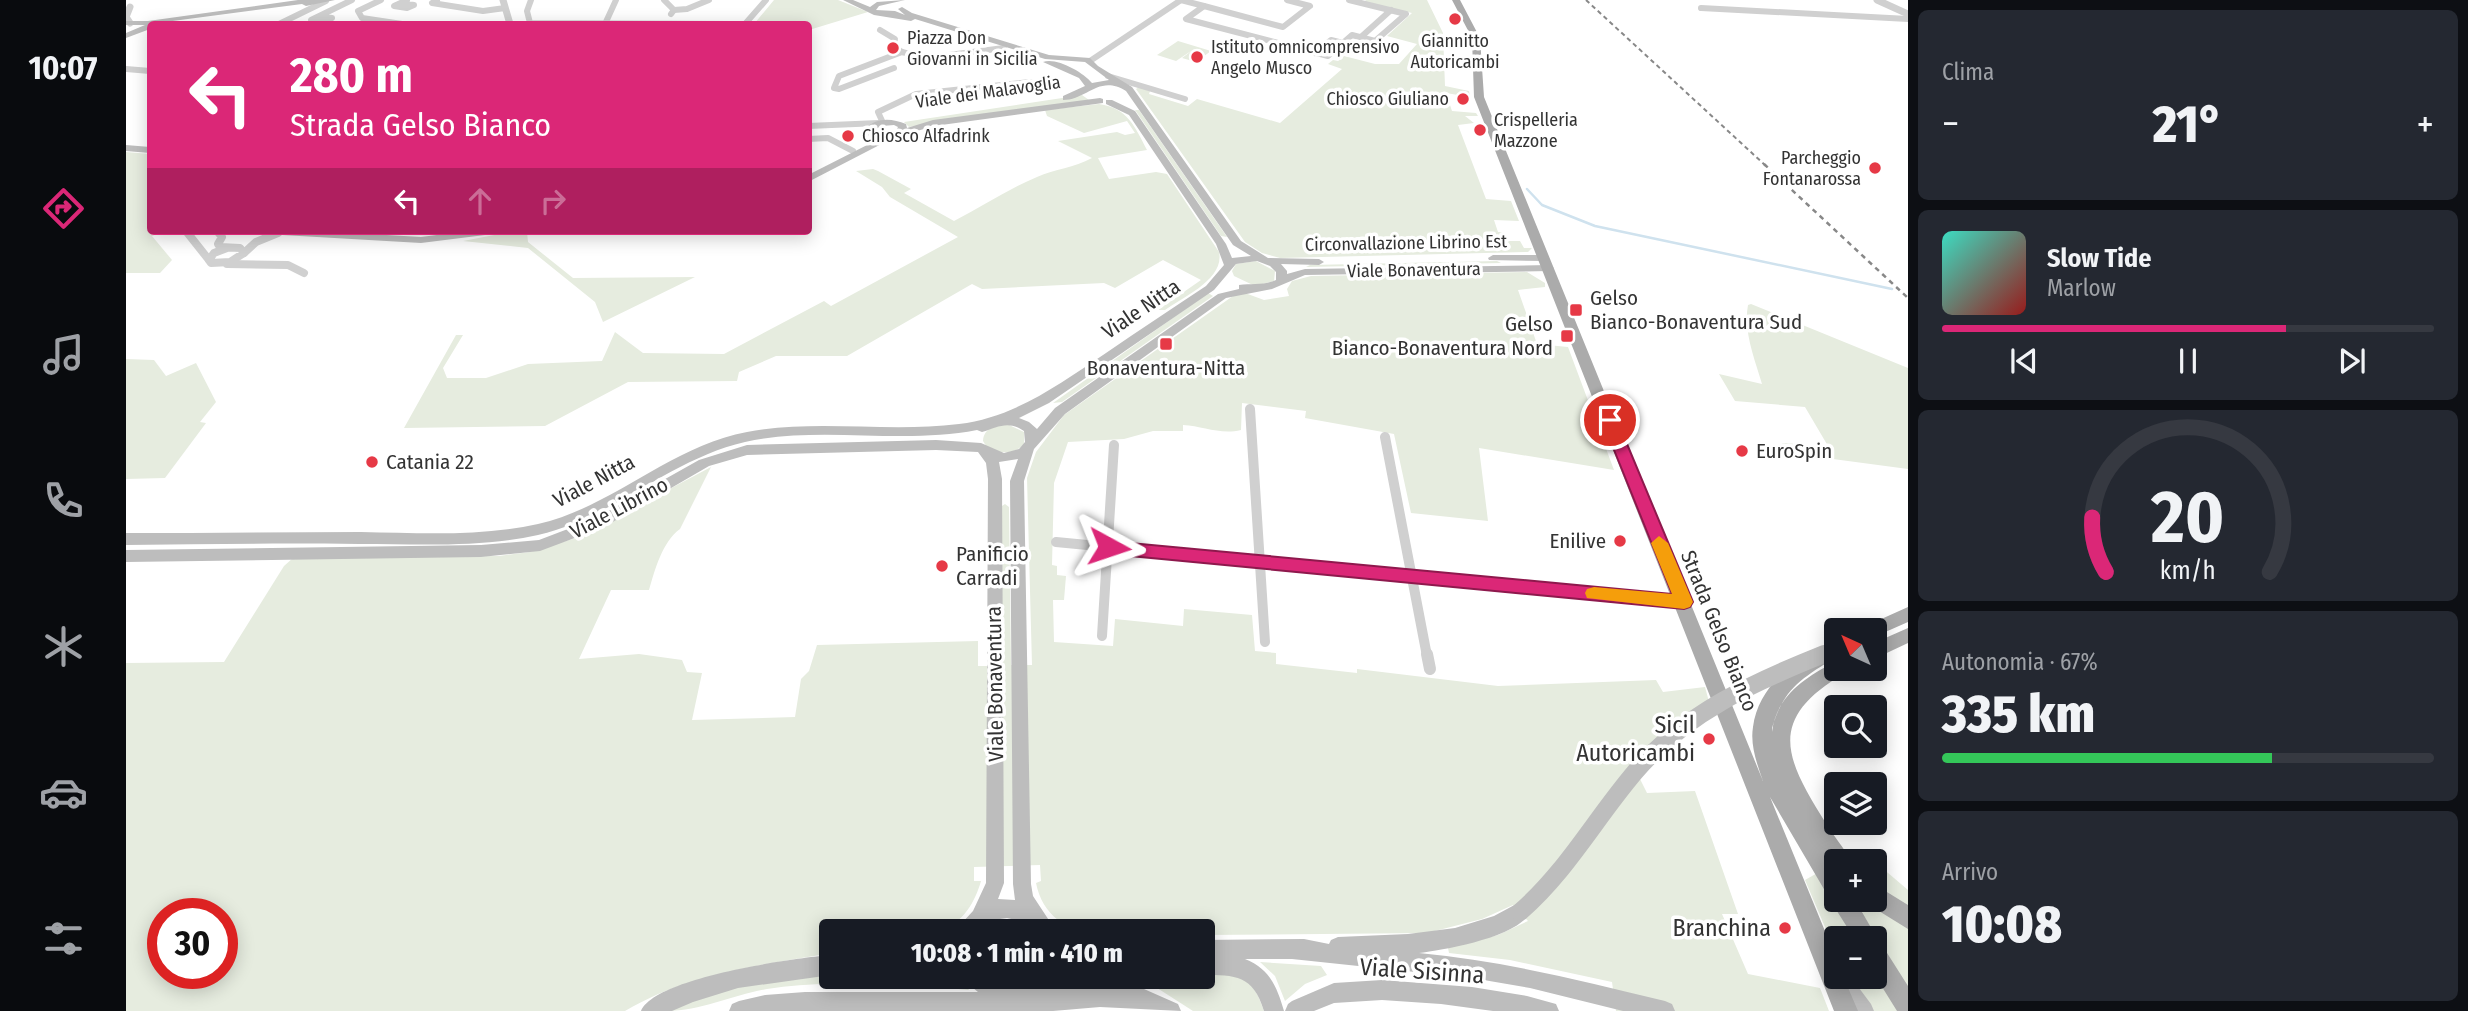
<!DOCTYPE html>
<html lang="it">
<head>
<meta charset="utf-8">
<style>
	body { margin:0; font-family:"Fira Sans Condensed",sans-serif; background:#242831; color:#f1f3f6; height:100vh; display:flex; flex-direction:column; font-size:26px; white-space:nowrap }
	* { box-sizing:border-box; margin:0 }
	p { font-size:23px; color:#9ea1a6 }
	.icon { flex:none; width:38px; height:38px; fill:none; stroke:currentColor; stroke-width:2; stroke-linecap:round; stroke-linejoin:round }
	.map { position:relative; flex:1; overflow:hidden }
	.drawer { display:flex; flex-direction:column; gap:10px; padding:10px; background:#0d0f14; width:560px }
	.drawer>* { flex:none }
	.top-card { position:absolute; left:21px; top:21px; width:665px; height:214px; border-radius:7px; box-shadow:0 4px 18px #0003; background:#db2777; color:#fff; overflow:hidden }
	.needle { width:46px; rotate:316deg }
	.controls { position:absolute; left:1698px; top:618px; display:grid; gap:14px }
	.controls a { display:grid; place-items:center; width:63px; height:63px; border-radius:7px; background:#171b24; box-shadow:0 4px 18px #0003; font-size:35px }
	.speed { position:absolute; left:21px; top:898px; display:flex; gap:14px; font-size:35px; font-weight:700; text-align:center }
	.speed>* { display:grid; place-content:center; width:91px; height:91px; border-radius:50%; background:#171b24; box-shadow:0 4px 18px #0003; line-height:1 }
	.speed .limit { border:10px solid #d22; background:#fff; color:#111 }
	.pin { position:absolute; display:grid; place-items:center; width:60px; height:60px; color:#fff; margin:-30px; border:4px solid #fff; border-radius:50%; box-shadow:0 2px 7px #0007 }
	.me { position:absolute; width:77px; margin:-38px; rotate:95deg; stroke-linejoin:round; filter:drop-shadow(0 0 5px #0008) }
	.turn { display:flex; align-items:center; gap:24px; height:147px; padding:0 28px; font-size:32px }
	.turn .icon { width:91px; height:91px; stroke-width:2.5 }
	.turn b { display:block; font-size:49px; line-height:60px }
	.lanes { display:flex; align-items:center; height:66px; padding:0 28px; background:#0003; justify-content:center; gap:35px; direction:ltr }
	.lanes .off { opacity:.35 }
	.big { font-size:52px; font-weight:800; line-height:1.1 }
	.drawer .tile { flex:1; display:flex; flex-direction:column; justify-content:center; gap:10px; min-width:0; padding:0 24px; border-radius:10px; background:#242831 }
	.drawer .dial { align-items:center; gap:0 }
	.dial svg { height:182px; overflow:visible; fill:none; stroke:#363941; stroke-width:7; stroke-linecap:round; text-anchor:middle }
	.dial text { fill:#f1f3f6; stroke:none }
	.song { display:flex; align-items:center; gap:21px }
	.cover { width:84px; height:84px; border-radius:10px; background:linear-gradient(135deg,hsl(170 70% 55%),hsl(0 70% 35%)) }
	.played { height:7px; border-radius:4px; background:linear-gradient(90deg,#db2777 70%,#363941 70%) }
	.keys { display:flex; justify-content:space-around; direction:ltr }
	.heat { display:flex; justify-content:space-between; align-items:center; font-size:38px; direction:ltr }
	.charge { height:10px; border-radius:5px; background:linear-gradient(90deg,#34c759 67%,#363941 0) }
	.trip { position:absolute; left:693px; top:919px; width:396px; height:70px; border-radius:7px; background:#171b24; box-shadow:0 4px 18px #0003; font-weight:800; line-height:70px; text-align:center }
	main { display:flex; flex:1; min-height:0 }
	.menu { display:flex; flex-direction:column; width:126px; justify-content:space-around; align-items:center; background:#090b0e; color:#9ea1a6 }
	.menu .icon { width:49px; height:49px }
	.menu .current { color:#db2777 }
	.menu b { font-size:32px; color:#f1f3f6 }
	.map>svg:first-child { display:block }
</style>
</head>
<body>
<main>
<nav class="menu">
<b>10:07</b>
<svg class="icon current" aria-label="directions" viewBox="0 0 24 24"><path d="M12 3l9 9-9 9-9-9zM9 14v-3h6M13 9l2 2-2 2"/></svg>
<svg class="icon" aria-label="music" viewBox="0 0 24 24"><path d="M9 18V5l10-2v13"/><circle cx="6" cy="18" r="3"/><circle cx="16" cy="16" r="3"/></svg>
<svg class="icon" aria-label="phone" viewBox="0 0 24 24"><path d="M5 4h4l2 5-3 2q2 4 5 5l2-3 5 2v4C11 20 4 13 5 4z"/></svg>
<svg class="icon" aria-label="climate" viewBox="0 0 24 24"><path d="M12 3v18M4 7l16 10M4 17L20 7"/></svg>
<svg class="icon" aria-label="car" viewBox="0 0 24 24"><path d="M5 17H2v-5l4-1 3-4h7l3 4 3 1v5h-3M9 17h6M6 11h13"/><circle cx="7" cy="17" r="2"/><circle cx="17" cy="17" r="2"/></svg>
<svg class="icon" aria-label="filters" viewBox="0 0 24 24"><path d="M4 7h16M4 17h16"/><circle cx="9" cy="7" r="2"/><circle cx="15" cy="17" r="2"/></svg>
</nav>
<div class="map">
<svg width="1782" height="1011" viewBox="0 0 1782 1011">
	<rect width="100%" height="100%" fill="#fff"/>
	<g fill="#e6ecdf" fill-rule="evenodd">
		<path d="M648 0H712L742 12 683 30 682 24H628Z"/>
		<path d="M1240 0H1301L1317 33 1319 86 1343 91 1344 97 1320 93 1326 111 1350 113 1352 116H1339L1348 123 1332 125 1360 199 1385 201 1393 221 1368 220 1372 232H1379L1383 241H1394L1398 248H1406L1402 252 1154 258 1136 253 1119 242 1010 89 1013 87 1024 91 1023 94 1062 106 1071 99 1154 123 1216 69 1202 64 1207 60 1212 61 1218 56 1249 64H1273L1291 44 1261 36 1286 13 1238 2Z"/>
		<path d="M1052 41 1085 51 1070 62 1056 58 1068 49 1050 61 1031 55Z"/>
		<path d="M956 95 963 100 783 127 778 122Z"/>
		<path d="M973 104C1002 108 1009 127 1021 150L972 158 983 179 1030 172 1041 174 1093 252C1099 279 1057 297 1039 310H1032L1075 280 1037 260 989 288 978 283 856 289 846 284 721 356H650L613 372 611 381 502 382 419 426 278 428 330 335H337L317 368 321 378H360L402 364 476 361 489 332 517 353 598 354 698 301 705 306 832 237 764 197 756 187 730 171 747 169 752 171 785 189 778 193 828 221C855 207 882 189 911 177 929 169 948 168 966 158L932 141 991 132 999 135 1009 133 1001 121 958 133 921 116 919 110Z"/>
		<path d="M1009 110H1013L1101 237 1095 236Z"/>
		<path d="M0 152 24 154V231H40L26 236 46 260 34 273H0Z"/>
		<path d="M389 231 401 232 402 242 447 278 569 277 477 322 469 302 402 248 337 241Z"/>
		<path d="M1130 261 1149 271 1148 281 1129 286 1108 276 1106 271 1110 264Z"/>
		<path d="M1371 261 1375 263 1180 267 1184 265Z"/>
		<path d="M1401 272 1419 283V287L1392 290 1411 344 1442 347 1488 470 1353 448 1362 521 1285 513 1268 434 1179 418 1180 411 1116 403 1115 430C1094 435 1077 426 1057 425V431H1027L998 439 942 442 928 483 926 565 931 566V575L940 576 938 600H927L928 642 987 646 989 619 1057 626 1058 609 1126 615 1129 651 1150 653V664L1231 673V669L1372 686 1530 680 1537 692 1579 687 1586 713 1506 763 1521 793 1569 791 1612 914H1596L1622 974 1694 988 1703 1011H1490L1486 982 1384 960 1323 953 1322 948 1372 935 1402 921 1387 905 1356 919 1301 933 1076 935V931H1059L1058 928C1045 928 1001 924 992 928 957 941 918 924 910 883L915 881 914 865 848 867V881H855C849 902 837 923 815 930 796 936 730 931 705 931V953C635 965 561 974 499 1011H0V663L98 662 158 566 167 558 373 556 404 552 453 537 585 467 554 529C536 542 529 570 523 590H485L453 659 513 654 556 660 561 672 576 673 566 720 669 717 675 679 683 671 691 645 852 641V666H876V506L879 504 883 507 885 665H906L901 478 910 452 938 415 1107 296 1119 293 1138 300 1163 296 1161 289 1166 281 1185 276ZM37 914H96V973H37Z"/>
		<path d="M1082 293 1087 296 936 402 927 403Z"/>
		<path d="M1625 304 1782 368V469L1662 453 1656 443 1702 446 1679 407 1609 401 1593 374 1636 384C1629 360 1617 331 1622 305Z"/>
		<path d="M0 359 28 360 40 376 70 363 90 402 74 422 80 423 39 478 0 479Z"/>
		<path d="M881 424 898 432V444C888 455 876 453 862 449L857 441C858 427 870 426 881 424Z"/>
		<path d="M1748 861 1782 890V990L1776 1011H1746L1721 977 1748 976V938H1710V953L1679 880 1709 863 1710 900H1748Z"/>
		<path d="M1134 962 1195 966 1201 975 1179 984 1159 1001 1149 976Z"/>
		<path d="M1076 971C1113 970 1126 975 1138 1011H1067L1028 986 1010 980 875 981 863 977 1076 976Z"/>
		<path d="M674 976H773L772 983C728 984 684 982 641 989 607 995 575 1011 541 1011L595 990Z"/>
		<path d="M787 977H833L843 990 788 985Z"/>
	</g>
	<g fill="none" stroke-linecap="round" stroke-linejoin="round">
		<path stroke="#cfe2ee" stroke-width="2.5" d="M1401 189 1416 205 1469 226 1766 289"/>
		<g stroke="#d0d0d0" stroke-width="6">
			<path d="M255 0 232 11 236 18 276 24"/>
			<path d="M311 0 306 3 357 11 379 8"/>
			<path d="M405 0 401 11 404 23 609 24"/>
			<path d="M538 0 548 10 545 14"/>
			<path d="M1055 0 1078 6 1060 19 1202 56 1226 35 1249 41 1280 14 1223 0"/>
			<path d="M275 3 288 5 281 8 268 6 281 0"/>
			<path d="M1078 6 1157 27 1184 6 1161 0"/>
			<path d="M1575 8 1782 19"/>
			<path d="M548 10 561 9 583 0"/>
			<path d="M193 16 206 18 197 22 185 20 226 0"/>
			<path d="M153 24 200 1"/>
			<path d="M479 24 490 0"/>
			<path d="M619 24 640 0"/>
			<path d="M754 30 769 39 767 46 776 52"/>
			<path d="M1235 37 1265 10"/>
			<path d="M1189 53 1205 40 1217 43"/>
			<path d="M964 61 1055 0"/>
			<path d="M768 68 713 89 708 88 713 76 776 52 799 58 878 48"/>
			<path d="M0 69 24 71"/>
			<path d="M982 76 1059 99"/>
			<path d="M757 123 752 112 790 94 904 82"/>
			<path d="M682 126 753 123"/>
			<path d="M682 139 702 138 727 151"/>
		</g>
		<g stroke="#d0d0d0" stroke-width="8">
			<path d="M60 231 83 260"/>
			<path d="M91 231 96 237 92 244 94 247 114 248 118 253 104 262 85 263 83 260 88 253 101 248"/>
			<path d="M118 253 130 242 152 233"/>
			<path d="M101 264 162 265 178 273"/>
		</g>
		<g stroke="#d0d0d0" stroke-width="10">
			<path d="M1124 409 1139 642"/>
			<path d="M1259 437 1301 656"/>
			<path d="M930 542 1557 602"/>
			<path d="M976 636 988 445"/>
		</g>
		<path stroke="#d0d0d0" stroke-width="12" d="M1301 654 1304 669"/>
		<g stroke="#d0d0d0" stroke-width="7">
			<path d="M377 0 384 24"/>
			<path d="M1751 0 1782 14"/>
			<path d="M4 7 0 17 4 23"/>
		</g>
		<g fill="#bdbdbd" fill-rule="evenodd">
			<path d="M172 0H209L180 6 176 4 24 24V29L0 38V33L19 25H0V21H22Z"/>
			<path d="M717 0H727L744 7 751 2 779 0 753 6 750 10 769 11 779 15 772 9 776 7 786 13 923 55 964 58 972 66 1006 87 1115 241 1142 258 1193 259 1198 262 1193 265 1155 264 1161 271V274L1179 269 1423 265 1428 268 1423 271 1179 275 1146 289 1100 298 939 414 908 449 898 481 905 884 907 896 930 931H906L894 921 881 918 867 920 855 931H832L835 924 847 911 860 883 862 479 860 463 852 452 810 450 621 455 583 466 478 527 414 551 355 557 0 562V550L355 545 413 540 468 519 573 460 621 445 810 440 855 443 878 453 893 449 899 442 898 431C882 420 872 427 856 432L851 430C774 445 695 425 619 442 544 459 487 518 412 535 354 548 292 544 233 544 155 543 78 544 0 545V533C78 533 157 532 235 532 293 533 354 537 412 524 487 507 543 447 621 432 691 419 762 433 833 424 890 417 933 384 980 353 1013 330 1047 308 1080 286L1098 265 1090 244 1003 115 980 104V100H986L1009 111 1100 244 1106 258 1125 256 1107 245 1000 91C973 74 961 100 937 100V96L959 86 953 78 917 62C930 57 957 72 966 83L983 80 959 62 919 59 789 19 785 21 748 15ZM1131 261 1144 266 1150 272V280C1136 286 1126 283 1113 285V289L1092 294 929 408 911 429 903 422 893 418 923 403 1088 290 1110 264ZM892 459 884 481 887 884 889 900 872 899 878 883 876 479 873 462Z"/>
			<path d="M974 98 977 99V103L808 126 767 138 682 182V175L753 139 745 138 738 130C750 117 765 118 780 124L781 128 807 120ZM768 125 772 127 770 131 751 133 748 130 756 126Z"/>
			<path d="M0 145 24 147V153L0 151Z"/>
			<path d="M134 231H192L295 237 342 231H372L367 234 295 243 139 234Z"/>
			<path d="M1367 255H1418L1423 258 1418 261 1363 260 1362 258Z"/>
			<path d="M1394 902 1401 905 1404 912C1393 937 1318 950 1293 953 1378 961 1456 981 1539 1001L1546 1004 1549 1011H1497L1404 988 1346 978 1166 959H1119C1144 969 1151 987 1158 1011H1138C1127 975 1110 975 1076 975V940L1178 939 1203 944 1205 940 1212 937 1282 934 1329 928 1368 916Z"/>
			<path d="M705 955V975L612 988 567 1002 546 1011H515C529 977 669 958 705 955Z"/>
			<path d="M1710 970V976H1724L1745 1004 1748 1011H1725L1703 979 1706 972Z"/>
			<path d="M838 976 887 979 936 978 973 987 1018 989 1052 1004 1055 1011 974 1007 927 1011H603L606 1004 613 1001 639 995 679 992H852L841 983Z"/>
			<path d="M1256 980 1346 987 1401 996 1430 1004 1433 1011H1367L1315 1004 1256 1000 1208 1003 1188 1011H1159L1162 1004 1166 1001 1208 983Z"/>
		</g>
		<g fill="#ababab" fill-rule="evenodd">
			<path d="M1326 0H1334L1354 38 1358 97 1637 781C1631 764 1624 745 1627 727 1632 686 1672 654 1710 641V657C1675 679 1658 688 1646 728V732C1650 697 1678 678 1707 663L1710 661V668H1722L1719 673C1640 719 1658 757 1701 825 1708 837 1719 848 1724 861H1710V900H1729L1751 938 1749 942 1756 945 1782 986V1011H1771L1748 974V938H1728L1709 908 1707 898 1702 896 1644 797 1710 958V976H1717L1732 1011H1708L1348 97 1346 38Z"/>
			<path d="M1782 607V622L1748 637V630H1739L1742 625Z"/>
			<path d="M1782 628V643L1748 659V643Z"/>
			<path d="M1748 884 1782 905V929L1740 903 1739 900H1748Z"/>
		</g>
		<path stroke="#888" stroke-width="2" stroke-dasharray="4.5 3.5" stroke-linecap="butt" d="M1460 0 1640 166"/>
		<path stroke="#888" stroke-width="2.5" stroke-dasharray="5 4.5" stroke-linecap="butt" d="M1638 164 1782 298"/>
		<path stroke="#bdbdbd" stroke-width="14" d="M1694 656 1698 654"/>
		<path stroke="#bdbdbd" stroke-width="18" d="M1394 912C1441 871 1469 819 1509 772 1559 713 1628 682 1698 654"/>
	</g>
	<path fill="#db2777" stroke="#8e194d" stroke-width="2" d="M1484 415 1491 420 1567 602 1564 607 1558 609 983 554 975 547 983 541 1546 594 1476 420Z"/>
	<path fill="#f59e0b" d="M1533 536 1542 543 1567 602 1564 607 1558 609 1461 598 1459 593 1461 589 1468 587 1546 594 1525 543Z"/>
	<g fill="#e63946" stroke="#fff" stroke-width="2.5">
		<circle cx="1329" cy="19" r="7"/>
		<circle cx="767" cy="48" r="7"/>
		<circle cx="1071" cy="57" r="7"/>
		<circle cx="1337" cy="99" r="7"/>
		<circle cx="1354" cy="130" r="7"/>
		<circle cx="722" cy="136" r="7"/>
		<circle cx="1749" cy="168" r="7"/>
		<rect x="1443" y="303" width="14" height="14" rx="3.5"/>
		<rect x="1434" y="329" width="14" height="14" rx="3.5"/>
		<rect x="1033" y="337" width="14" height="14" rx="3.5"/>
		<circle cx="1616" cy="451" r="7"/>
		<circle cx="246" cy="462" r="7"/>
		<circle cx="1494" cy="541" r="7"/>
		<circle cx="816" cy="566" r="7"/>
		<circle cx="1583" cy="739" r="7"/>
		<circle cx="1659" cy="928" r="7"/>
	</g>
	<g text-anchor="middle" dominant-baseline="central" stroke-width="7" stroke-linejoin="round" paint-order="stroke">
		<g font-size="18" fill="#333" stroke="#fff" text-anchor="start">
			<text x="781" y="38">Piazza Don<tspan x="781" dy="21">Giovanni in Sicilia</tspan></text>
			<text x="1329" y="41" text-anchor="middle">Giannitto<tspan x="1329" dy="21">Autoricambi</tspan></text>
			<text x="1085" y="47">Istituto omnicomprensivo<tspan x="1085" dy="21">Angelo Musco</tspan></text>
			<text x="1323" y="99" text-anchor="end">Chiosco Giuliano</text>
			<text x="1368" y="120">Crispelleria<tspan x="1368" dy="21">Mazzone</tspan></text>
			<text x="736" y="136">Chiosco Alfadrink</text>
			<text x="1735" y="158" text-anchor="end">Parcheggio<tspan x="1735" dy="21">Fontanarossa</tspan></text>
		</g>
		<g font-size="18" fill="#333" stroke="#fff">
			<text transform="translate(862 92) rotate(-8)">Viale dei Malavoglia</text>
			<text transform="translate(1280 243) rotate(-1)">Circonvallazione Librino Est</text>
			<text transform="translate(1288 270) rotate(-1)">Viale Bonaventura</text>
		</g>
		<g font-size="21" fill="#333" stroke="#fff" text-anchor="start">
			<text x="1464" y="298">Gelso<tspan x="1464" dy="24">Bianco-Bonaventura Sud</tspan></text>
			<text x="1427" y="324" text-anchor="end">Gelso<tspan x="1427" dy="24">Bianco-Bonaventura Nord</tspan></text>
			<text x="1040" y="368" text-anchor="middle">Bonaventura-Nitta</text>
			<text x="1630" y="451">EuroSpin</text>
			<text x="260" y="462">Catania 22</text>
			<text x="1480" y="541" text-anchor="end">Enilive</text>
			<text x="830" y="554">Panificio<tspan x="830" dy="24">Carradi</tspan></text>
		</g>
		<g font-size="21" fill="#333" stroke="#fff">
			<text transform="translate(1015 309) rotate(-34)">Viale Nitta</text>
			<text transform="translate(468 481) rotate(-28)">Viale Nitta</text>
			<text transform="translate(493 508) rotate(-28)">Viale Librino</text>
			<text transform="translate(1593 631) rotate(68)">Strada Gelso Bianco</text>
			<text transform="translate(869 684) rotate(-91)">Viale Bonaventura</text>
		</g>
		<g font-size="24" fill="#333" stroke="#fff" text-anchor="end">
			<text x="1569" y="725">Sicil<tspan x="1569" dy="28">Autoricambi</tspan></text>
			<text x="1645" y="928">Branchina</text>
		</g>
		<g font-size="24" fill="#333" stroke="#fff">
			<text transform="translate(1296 971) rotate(4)">Viale Sisinna</text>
		</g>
	</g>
</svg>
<div class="controls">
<a><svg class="needle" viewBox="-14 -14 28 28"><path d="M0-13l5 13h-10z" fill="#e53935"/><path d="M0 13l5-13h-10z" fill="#9ea1a6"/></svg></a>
<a><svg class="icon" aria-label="search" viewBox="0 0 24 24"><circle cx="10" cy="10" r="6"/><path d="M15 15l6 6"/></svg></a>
<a><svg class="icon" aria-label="layers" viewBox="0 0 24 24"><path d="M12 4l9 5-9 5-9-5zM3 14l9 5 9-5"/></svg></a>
<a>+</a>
<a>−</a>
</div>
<div class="speed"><div class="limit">30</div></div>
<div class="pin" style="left:1484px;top:420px;background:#d93025"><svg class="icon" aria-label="arrive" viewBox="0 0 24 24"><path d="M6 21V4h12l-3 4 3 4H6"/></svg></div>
<svg class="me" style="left:983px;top:547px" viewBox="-20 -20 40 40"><path d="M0-17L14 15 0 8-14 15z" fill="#db2777" stroke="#fff" stroke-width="4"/></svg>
<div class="trip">10:08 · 1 min · 410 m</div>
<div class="top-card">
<div class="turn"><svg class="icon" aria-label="left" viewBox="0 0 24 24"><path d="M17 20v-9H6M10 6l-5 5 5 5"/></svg><div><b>280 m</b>Strada Gelso Bianco</div></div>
<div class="lanes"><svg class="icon" aria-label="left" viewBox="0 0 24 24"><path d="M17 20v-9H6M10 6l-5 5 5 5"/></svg><svg class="icon off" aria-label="ahead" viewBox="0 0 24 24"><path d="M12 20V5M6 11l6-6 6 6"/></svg><svg class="icon off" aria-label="right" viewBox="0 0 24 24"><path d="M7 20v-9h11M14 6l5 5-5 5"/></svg></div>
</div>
</div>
<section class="drawer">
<div class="tile"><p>Clima</p>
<div class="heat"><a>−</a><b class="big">21°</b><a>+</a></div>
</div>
<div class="tile">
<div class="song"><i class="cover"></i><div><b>Slow Tide</b><p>Marlow</p></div></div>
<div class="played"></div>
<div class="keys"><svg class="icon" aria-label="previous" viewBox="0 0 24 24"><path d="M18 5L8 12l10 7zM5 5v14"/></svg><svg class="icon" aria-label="pause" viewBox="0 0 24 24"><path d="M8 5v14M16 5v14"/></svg><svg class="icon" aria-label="next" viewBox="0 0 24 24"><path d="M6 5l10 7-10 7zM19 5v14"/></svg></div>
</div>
<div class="tile dial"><svg viewBox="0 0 100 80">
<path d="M14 69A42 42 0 1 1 86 69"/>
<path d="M14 69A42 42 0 0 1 8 45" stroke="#db2777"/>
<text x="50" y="56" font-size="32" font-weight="700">20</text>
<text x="50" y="72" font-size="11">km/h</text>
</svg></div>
<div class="tile"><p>Autonomia · 67%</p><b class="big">335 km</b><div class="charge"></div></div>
<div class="tile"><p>Arrivo</p><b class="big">10:08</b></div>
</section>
</main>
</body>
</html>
